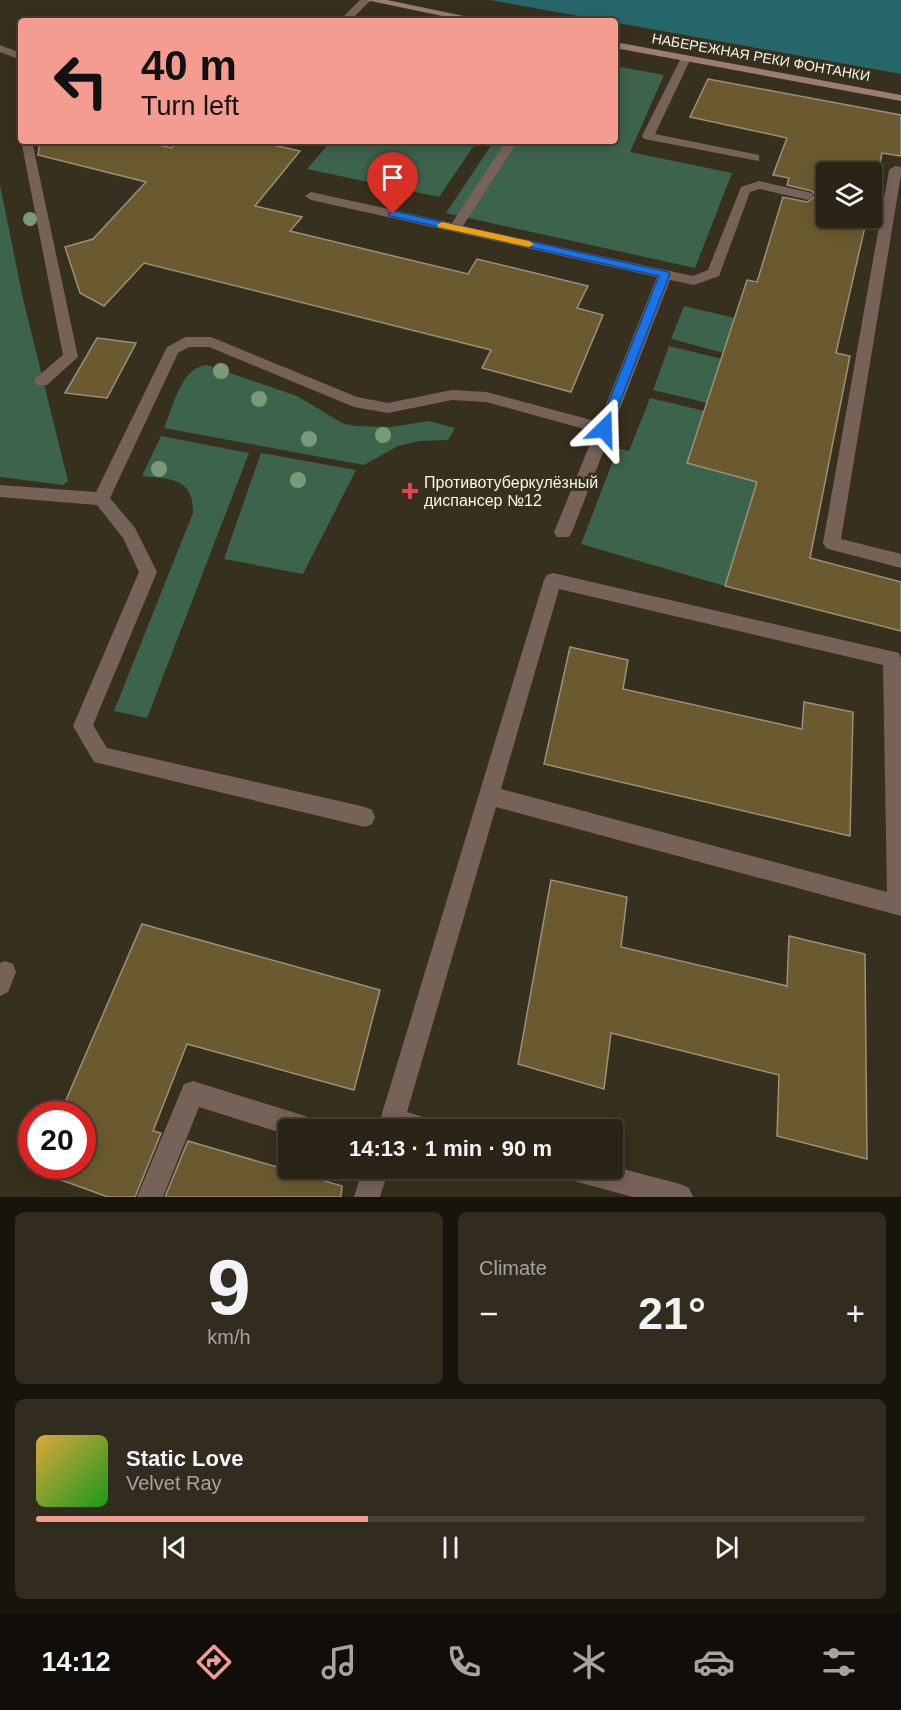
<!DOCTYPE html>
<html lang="en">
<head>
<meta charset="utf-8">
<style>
	body { margin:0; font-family:Arial,sans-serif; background:#322c1f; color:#f1f3f6; height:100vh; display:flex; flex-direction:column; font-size:22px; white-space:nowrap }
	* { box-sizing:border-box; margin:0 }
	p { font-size:20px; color:#a5a4a1 }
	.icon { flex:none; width:33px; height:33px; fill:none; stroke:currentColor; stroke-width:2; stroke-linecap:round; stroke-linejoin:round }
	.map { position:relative; height:1197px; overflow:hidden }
	.drawer { display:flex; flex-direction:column; gap:15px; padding:15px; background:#17140c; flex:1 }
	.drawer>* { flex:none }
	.banner { position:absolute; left:18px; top:18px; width:600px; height:126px; border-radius:6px; box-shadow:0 3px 15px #0003,0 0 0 2px #464135; background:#f59c90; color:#111; overflow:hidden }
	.tools { position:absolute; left:816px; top:162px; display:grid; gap:12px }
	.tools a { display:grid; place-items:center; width:66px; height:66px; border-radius:6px; background:#2a2416; box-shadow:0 3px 15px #0003,0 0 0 2px #464135; font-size:30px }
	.speed { position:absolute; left:18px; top:1101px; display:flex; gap:12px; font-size:30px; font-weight:700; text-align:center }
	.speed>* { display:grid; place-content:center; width:78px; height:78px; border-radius:50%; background:#2a2416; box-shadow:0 3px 15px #0003,0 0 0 2px #464135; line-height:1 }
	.speed .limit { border:9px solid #d22; background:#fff; color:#111 }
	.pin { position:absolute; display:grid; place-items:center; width:51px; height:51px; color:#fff; margin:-62px -26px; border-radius:50% 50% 50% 0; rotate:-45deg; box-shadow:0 0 6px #0007 }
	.pin .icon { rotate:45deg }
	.me { position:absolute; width:66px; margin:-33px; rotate:22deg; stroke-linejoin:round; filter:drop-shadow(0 0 4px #0008) }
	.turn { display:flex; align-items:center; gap:21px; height:126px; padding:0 24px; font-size:27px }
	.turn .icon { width:78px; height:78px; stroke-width:2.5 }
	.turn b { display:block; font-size:42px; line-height:51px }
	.big { font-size:45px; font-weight:700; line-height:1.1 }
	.drawer .widget { flex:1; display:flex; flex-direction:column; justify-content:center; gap:9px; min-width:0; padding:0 21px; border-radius:9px; background:#322c1f }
	.drawer .dial { align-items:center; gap:0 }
	.dial b { font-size:78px; line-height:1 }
	.song { display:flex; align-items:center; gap:18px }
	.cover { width:72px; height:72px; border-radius:9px; background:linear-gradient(135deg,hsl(40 70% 55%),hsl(120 70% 35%)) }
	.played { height:6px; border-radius:3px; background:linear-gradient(90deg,#f59c90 40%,#464135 40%) }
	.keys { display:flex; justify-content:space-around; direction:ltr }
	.heat { display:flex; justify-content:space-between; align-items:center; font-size:33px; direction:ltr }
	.drawer .tiles { flex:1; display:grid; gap:15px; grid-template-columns:1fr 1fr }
	.widget:last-child { grid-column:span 2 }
	.trip { position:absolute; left:278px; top:1119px; width:345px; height:60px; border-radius:6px; background:#2a2416; box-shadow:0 3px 15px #0003,0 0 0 2px #464135; font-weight:700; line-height:60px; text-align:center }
	.dock { display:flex; height:96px; justify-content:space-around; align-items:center; background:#110e09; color:#a5a4a1 }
	.dock .icon { width:42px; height:42px }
	.dock .on { color:#f59c90 }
	.dock b { font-size:27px; color:#f1f3f6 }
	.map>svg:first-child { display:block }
</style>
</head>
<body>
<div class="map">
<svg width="901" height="1197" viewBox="0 0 901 1197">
	<rect width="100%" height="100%" fill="#38301e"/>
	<g fill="#3c634c">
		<path d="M615 66 664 75 630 152 732 173 695 268 446 213 494 141H615Z"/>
		<path d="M331 141H477L439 197 307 169Z"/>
		<path d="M0 185 23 299 68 481 63 485 0 477Z"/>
		<path d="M684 306 735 318 724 353 671 339Z"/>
		<path d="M669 346 722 359 707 403 653 390Z"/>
		<path d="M207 365 297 396 342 423 355 426 391 427 429 421 455 428 448 440 419 441 398 446 364 465 164 428C173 407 181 367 207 365Z"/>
		<path d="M650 398 705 411 688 463 757 482 725 586 581 544 618 448 629 451Z"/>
		<path d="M161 436 249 453 147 718 114 711 193 513C194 478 171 479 142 476Z"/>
		<path d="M261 453 356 470 303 574 224 559Z"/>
	</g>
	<path fill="#26676b" d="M490 0H901V74Z"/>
	<g fill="#6b5a2f" stroke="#99917c" stroke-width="1.5">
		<path d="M708 79 901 115V156L882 153 872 200V172H826V218H867L836 353 850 356 810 558 901 582V631L725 586 757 482 687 463 747 280 757 282 783 197 807 202 816 196 812 191 787 185 789 178 773 175 787 138 690 117Z"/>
		<path d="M40 141H142L171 148 178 141H255L300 151 255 206 302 217 290 231 468 274 477 259 588 286 577 308 603 315 571 392 482 368 491 350 144 263 104 306 80 293 65 247 93 239 146 182 38 155Z"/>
		<path d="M97 338 136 343 107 398 65 393Z"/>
		<path d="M570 647 628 660 623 689 802 729 804 702 853 712 850 836 544 764Z"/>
		<path d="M551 880 627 897 621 947 787 986 789 936 865 954 867 1159 777 1136 779 1075 611 1033 604 1089 518 1064Z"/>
		<path d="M142 924 380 990 354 1090 187 1044 153 1131 161 1133 135 1197H108L36 1171 38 1166H82V1114H60Z"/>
		<path d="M188 1141 342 1186 341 1197H165Z"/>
	</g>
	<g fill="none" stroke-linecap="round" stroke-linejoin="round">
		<g fill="#766259" fill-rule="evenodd">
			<path d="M360 0H371L350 21H339Z"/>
			<path d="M0 45 21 53V60L0 52Z"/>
			<path d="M686 55 691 58 655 134 759 155V161L644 139 642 136 681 58Z"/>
			<path d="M21 140 32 141 78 357 47 385H37L34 381 37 377 63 355Z"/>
			<path d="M506 141H518L463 226 693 276 708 270 741 187 759 181 812 193 814 196 808 200 760 189 750 192 719 276 694 285 670 280 572 532 569 537H557L554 532 595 432 486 402 452 400 388 413 354 407 209 347H189L178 353 110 498 135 528 157 572 93 725 107 748 365 807 372 810 375 817 372 824 365 827 94 762 73 726 139 572 123 538 97 505 0 497V485L96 492 167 347 186 337H211L357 397 388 403 452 390 486 392 599 422 657 277 311 200 305 196 311 192 452 223Z"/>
			<path d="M895 166 901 167V175L841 539 901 554V568L832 550 826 548 823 543 889 170Z"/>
			<path d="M553 573 899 653 901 658V916L496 807 407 1112 437 1121 440 1130H377L544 580 547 575ZM559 589 883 665 887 892 501 789Z"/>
			<path d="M5 961 13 964 16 972 8 992 0 996V963Z"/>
			<path d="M193 1081 302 1115 311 1118 314 1127 313 1130H288V1135L199 1107 163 1197H137L184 1084Z"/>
			<path d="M612 1166 680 1184 689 1188 693 1197H633L574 1181 565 1177 561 1168H612Z"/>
			<path d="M363 1168H389L380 1197H354Z"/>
		</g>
		<g fill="#9c7d6e" fill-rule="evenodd">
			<path d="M366 0H387L488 21H466Z"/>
			<path d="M615 42 901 95V101L615 48Z"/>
		</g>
	</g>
	<g fill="#789c7a">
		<circle cx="30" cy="219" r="7"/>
		<circle cx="221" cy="371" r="8"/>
		<circle cx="259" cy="399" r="8"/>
		<circle cx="383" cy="435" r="8"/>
		<circle cx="309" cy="439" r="8"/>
		<circle cx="159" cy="469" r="8"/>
		<circle cx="298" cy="480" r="8"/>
	</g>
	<path fill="#1a73e8" stroke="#114b97" stroke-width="1.5" d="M393 211 668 272 670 274 608 432H600L598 429 659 276 390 216 388 214Z"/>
	<path fill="#f59e0b" d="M442 222 529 241 534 244 529 247 438 227 437 225Z"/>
	<path fill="#e0444e" stroke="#38301e" stroke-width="2" d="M407 482h6v6h6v6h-6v6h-6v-6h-6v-6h6z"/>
	<g text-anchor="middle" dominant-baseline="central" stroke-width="6" stroke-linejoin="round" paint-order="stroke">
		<g font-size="14" fill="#f9f4e9" stroke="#38301e">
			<text transform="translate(761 57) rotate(10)">НАБЕРЕЖНАЯ РЕКИ ФОНТАНКИ</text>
		</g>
		<g font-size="16" fill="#f9f4e9" stroke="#38301e" text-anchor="start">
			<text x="424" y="482">Противотуберкулёзный<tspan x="424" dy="18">диспансер №12</tspan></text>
		</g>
	</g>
</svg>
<div class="tools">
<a><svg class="icon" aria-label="layers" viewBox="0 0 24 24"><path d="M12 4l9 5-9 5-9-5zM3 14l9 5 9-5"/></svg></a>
</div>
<div class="speed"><div class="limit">20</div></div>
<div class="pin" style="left:393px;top:214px;background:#d93025"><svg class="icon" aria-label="arrive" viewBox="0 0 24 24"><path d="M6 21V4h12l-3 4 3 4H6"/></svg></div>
<svg class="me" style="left:604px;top:429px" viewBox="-20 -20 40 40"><path d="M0-17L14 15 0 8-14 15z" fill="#1a73e8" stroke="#fff" stroke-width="4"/></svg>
<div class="trip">14:13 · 1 min · 90 m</div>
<div class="banner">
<div class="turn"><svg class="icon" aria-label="left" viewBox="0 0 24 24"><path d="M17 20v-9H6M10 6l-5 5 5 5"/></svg><div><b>40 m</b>Turn left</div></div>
</div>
</div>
<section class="drawer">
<div class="tiles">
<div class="widget dial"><b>9</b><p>km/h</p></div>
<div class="widget"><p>Climate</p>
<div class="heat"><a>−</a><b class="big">21°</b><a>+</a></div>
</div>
<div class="widget">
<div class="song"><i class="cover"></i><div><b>Static Love</b><p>Velvet Ray</p></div></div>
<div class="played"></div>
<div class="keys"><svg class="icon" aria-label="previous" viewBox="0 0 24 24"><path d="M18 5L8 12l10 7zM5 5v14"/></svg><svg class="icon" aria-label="pause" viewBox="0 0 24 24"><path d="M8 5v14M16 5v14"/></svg><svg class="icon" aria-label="next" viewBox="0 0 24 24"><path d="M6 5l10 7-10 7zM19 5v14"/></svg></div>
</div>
</div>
</section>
<nav class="dock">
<b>14:12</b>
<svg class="icon on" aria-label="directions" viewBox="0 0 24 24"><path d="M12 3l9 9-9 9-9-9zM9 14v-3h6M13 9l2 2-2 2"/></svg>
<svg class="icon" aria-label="music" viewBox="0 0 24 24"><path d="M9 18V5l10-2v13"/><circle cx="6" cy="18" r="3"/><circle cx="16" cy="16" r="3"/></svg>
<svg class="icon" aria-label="phone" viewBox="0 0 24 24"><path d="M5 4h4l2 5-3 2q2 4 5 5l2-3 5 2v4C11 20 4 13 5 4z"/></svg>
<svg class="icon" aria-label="climate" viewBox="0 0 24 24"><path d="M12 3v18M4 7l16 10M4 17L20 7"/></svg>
<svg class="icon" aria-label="car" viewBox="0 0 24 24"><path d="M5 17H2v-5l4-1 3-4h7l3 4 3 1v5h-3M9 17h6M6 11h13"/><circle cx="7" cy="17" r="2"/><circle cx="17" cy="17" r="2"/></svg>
<svg class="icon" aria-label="filters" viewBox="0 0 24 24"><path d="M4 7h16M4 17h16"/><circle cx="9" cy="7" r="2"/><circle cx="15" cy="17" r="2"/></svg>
</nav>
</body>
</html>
